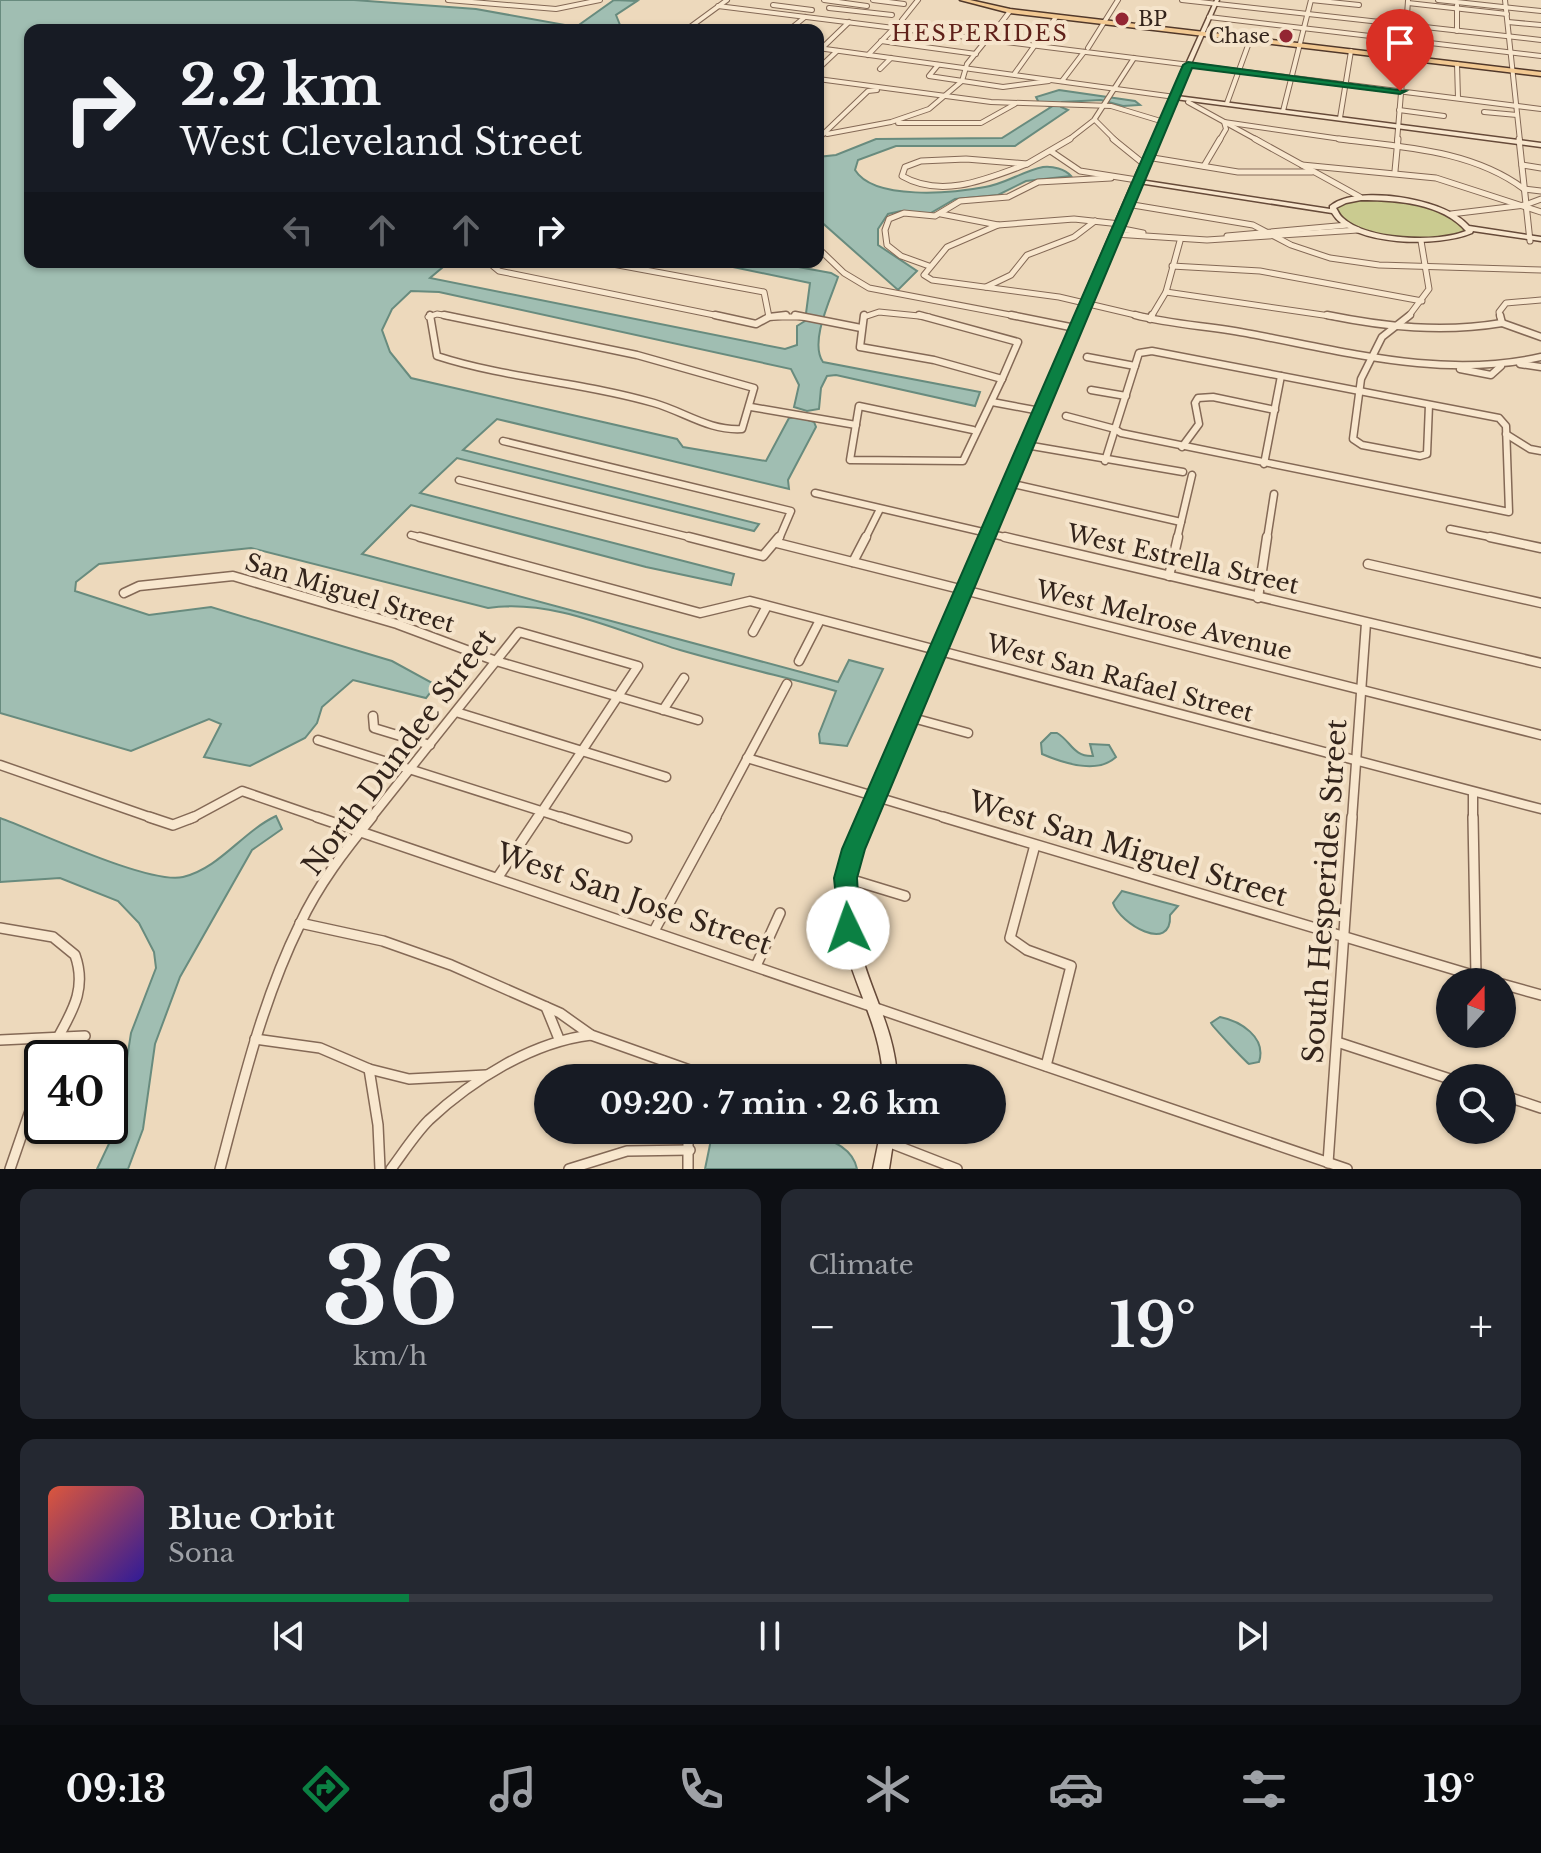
<!DOCTYPE html>
<html lang="en">
<head>
<meta charset="utf-8">
<style>
	body { margin:0; font-family:"Libre Baskerville",serif; background:#242831; color:#f1f3f6; height:100vh; display:flex; flex-direction:column; font-size:30px; white-space:nowrap }
	* { box-sizing:border-box; margin:0 }
	p { font-size:26px; color:#9ea1a6 }
	.icon { flex:none; width:44px; height:44px; fill:none; stroke:currentColor; stroke-width:2; stroke-linecap:round; stroke-linejoin:round }
	.map { position:relative; height:1169px; overflow:hidden }
	.sheet { display:flex; flex-direction:column; gap:20px; padding:20px; background:#0d0f14; flex:1 }
	.sheet>* { flex:none }
	.hud { position:absolute; left:24px; top:24px; width:800px; height:244px; border-radius:16px; box-shadow:0 2px 6px #0004; background:#171b24; color:#f1f3f6; overflow:hidden }
	.needle { width:52px; rotate:21deg }
	.fabs { position:absolute; left:1436px; top:968px; display:grid; gap:16px }
	.fabs a { display:grid; place-items:center; width:80px; height:80px; border-radius:50%; background:#171b24; box-shadow:0 2px 6px #0004; font-size:40px }
	.speed { position:absolute; left:24px; top:1040px; display:flex; gap:16px; font-size:40px; font-weight:700; text-align:center }
	.speed>* { display:grid; place-content:center; width:104px; height:104px; border-radius:50%; background:#171b24; box-shadow:0 2px 6px #0004; line-height:1 }
	.speed .limit { border:4px solid #111; border-radius:12px; background:#fff; color:#111 }
	.pin { position:absolute; display:grid; place-items:center; width:68px; height:68px; color:#fff; margin:-82px -34px; border-radius:50% 50% 50% 0; rotate:-45deg; box-shadow:0 0 8px #0007 }
	.pin .icon { rotate:45deg }
	.me { position:absolute; width:88px; margin:-44px; rotate:357deg; stroke-linejoin:round; filter:drop-shadow(0 0 6px #0008) }
	.turn { display:flex; align-items:center; gap:28px; height:168px; padding:0 24px; font-size:36px }
	.turn .icon { width:104px; height:104px; stroke-width:2.5 }
	.turn b { display:block; font-size:56px; line-height:68px }
	.lanes { display:flex; align-items:center; height:76px; padding:0 24px; background:#0003; justify-content:center; gap:40px; direction:ltr }
	.lanes .off { opacity:.35 }
	.big { font-size:60px; font-weight:700; line-height:1.1 }
	.sheet .tile { flex:1; display:flex; flex-direction:column; justify-content:center; gap:12px; min-width:0; padding:0 28px; border-radius:16px; background:#242831 }
	.sheet .dial { align-items:center; gap:0 }
	.dial b { font-size:104px; line-height:1 }
	.song { display:flex; align-items:center; gap:24px }
	.cover { width:96px; height:96px; border-radius:12px; background:linear-gradient(135deg,hsl(10 70% 55%),hsl(250 70% 35%)) }
	.played { height:8px; border-radius:4px; background:linear-gradient(90deg,#0b8043 25%,#363941 25%) }
	.keys { display:flex; justify-content:space-around; direction:ltr }
	.heat { display:flex; justify-content:space-between; align-items:center; font-size:44px; direction:ltr }
	.sheet .tiles { flex:1; display:grid; gap:20px; grid-template-columns:1fr 1fr }
	.tile:last-child { grid-column:span 2 }
	.trip { position:absolute; left:534px; top:1064px; width:472px; height:80px; border-radius:40px; background:#171b24; box-shadow:0 2px 6px #0004; font-weight:700; line-height:80px; text-align:center }
	.tabs { display:flex; height:128px; justify-content:space-around; align-items:center; background:#090b0e; color:#9ea1a6 }
	.tabs .icon { width:56px; height:56px }
	.tabs .on { color:#0b8043 }
	.tabs b { font-size:36px; color:#f1f3f6 }
	.map>svg:first-child { display:block }
</style>
</head>
<body>
<div class="map">
<svg width="1541" height="1169" viewBox="0 0 1541 1169">
	<rect width="100%" height="100%" fill="#edd9bc"/>
	<path fill="#cacb90" d="M1354 199C1383 200 1455 202 1466 232 1430 249 1366 240 1336 215L1338 204Z"/>
	<g fill="#a0beb2" stroke="#688b7e" stroke-width="2">
		<path d="M0 0H354L476 9 576 27 614 0 637 1 616 15 622 30H30V262H449L430 278 785 349 797 345V326L805 321 810 283 709 262H771L831 273 838 277C831 298 809 342 823 362L980 392 975 406 836 375 827 376 821 388 819 409 807 411 794 407 799 385 791 369 439 292 411 291 392 309 382 330 390 352 411 378 677 439 683 447 766 461 789 418 799 417 814 422 816 427 788 480 789 489 497 419 463 450 759 524 754 531 457 458 420 493 734 574 731 585 646 567 411 505 362 554 838 682 849 660 883 669 847 746 820 743 819 734 836 691C784 677 732 665 680 650 620 632 552 598 488 608L251 548 99 564 76 582 75 591 149 615 211 607 392 661 436 685 426 698 353 680 322 707 317 723 305 738 250 766 204 757 221 724 209 719 131 751 0 713Z"/>
		<path d="M1059 90 1135 101 1140 105 1123 106 1101 100 1062 102 1061 107 1068 110 1015 146H896L858 160 855 170C874 201 953 193 985 187 1005 184 1023 171 1043 167 1053 166 1065 169 1071 176L1026 181 998 195 955 199 929 214 901 211 888 214 878 229V245L917 271 898 290 818 219V157L836 155 876 139 1002 138 1051 107 1039 103 1036 97Z"/>
		<path d="M1057 733C1071 741 1073 757 1093 756L1090 744 1109 745 1116 757C1097 775 1063 763 1042 754L1041 743 1051 733Z"/>
		<path d="M276 816 282 829 252 850 180 977 155 1044 143 1129 128 1169H97L116 1129 131 1033 156 968 154 952 139 923 118 901 60 878 0 882V818C36 831 150 885 183 877 220 868 242 832 276 816Z"/>
		<path d="M1122 891 1178 906 1170 915C1172 954 1120 924 1113 903Z"/>
		<path d="M1220 1017C1240 1021 1267 1037 1259 1062L1249 1064C1243 1059 1212 1026 1211 1023Z"/>
		<path d="M713 1130C749 1130 848 1122 857 1169H705Z"/>
	</g>
	<g fill="none" stroke-linecap="round" stroke-linejoin="round">
		<defs>
			<g id="street-far4">
				<path d="M448 0 556 9 600 0"/>
				<path d="M824 0 867 6"/>
				<path d="M873 0 904 4"/>
				<path d="M1182 0 1541 40"/>
				<path d="M1311 0 1359 5"/>
				<path d="M1438 0 1541 11"/>
				<path d="M1505 0 1520 141"/>
				<path d="M1408 3 1507 14"/>
				<path d="M773 5 812 10"/>
				<path d="M1457 5V31"/>
				<path d="M718 6 1541 109"/>
				<path d="M829 8 892 15"/>
				<path d="M1209 17 1541 56"/>
				<path d="M902 20 918 0"/>
				<path d="M1508 22 1541 25"/>
				<path d="M686 30 727 0"/>
				<path d="M789 30 805 17"/>
				<path d="M995 31 1010 11"/>
				<path d="M1041 39 1056 17"/>
				<path d="M881 41 976 54"/>
				<path d="M818 48 1175 97"/>
				<path d="M1088 48 1118 0"/>
				<path d="M821 49 849 22"/>
				<path d="M868 55 894 28"/>
				<path d="M1404 55 1408 1"/>
				<path d="M1457 64 1458 98"/>
				<path d="M938 65 929 76 1003 87 1049 81"/>
				<path d="M818 69 837 51"/>
				<path d="M880 69 891 58"/>
				<path d="M1015 73 1035 45"/>
				<path d="M818 79 991 102 1111 106 1164 122"/>
				<path d="M1062 81 1084 52"/>
				<path d="M1188 102 1259 141"/>
				<path d="M1227 103 1250 40"/>
				<path d="M1399 110 1444 116"/>
				<path d="M1283 111 1311 0"/>
				<path d="M1484 112 1517 115"/>
				<path d="M1340 118 1351 51"/>
				<path d="M1095 120 1116 141"/>
				<path d="M898 123H981L1015 104"/>
				<path d="M827 134 891 122 929 109 962 81 967 64 992 33"/>
				<path d="M818 139 868 91 877 90"/>
				<path d="M1067 141 1094 120 1134 58"/>
				<path d="M1219 141 1226 129 1224 122 1355 141"/>
				<path d="M1397 141 1404 57"/>
			</g>
			<g id="street-far3">
				<path d="M1113 139 1144 164"/>
				<path d="M1255 139 1360 197"/>
				<path d="M1339 139C1402 147 1472 150 1524 189"/>
				<path d="M1519 139 1530 241"/>
				<path d="M1052 152 1080 171 1137 180"/>
				<path d="M1147 157 1238 172H1312"/>
				<path d="M966 159 1027 164C987 179 942 199 902 176L905 167 921 161Z"/>
				<path d="M1027 164 1070 139"/>
				<path d="M1302 165 1436 178 1541 212"/>
				<path d="M1522 165 1541 168"/>
				<path d="M1204 166 1220 139"/>
				<path d="M1395 171 1398 139"/>
				<path d="M1524 189 1541 191"/>
				<path d="M1127 204 1253 225 1291 245 1330 258 1379 265 1541 270"/>
				<path d="M941 214 998 225 1074 219 1120 224"/>
				<path d="M1451 214 1525 205 1541 199"/>
				<path d="M998 225 947 247 924 275 932 280 1059 297 1144 317"/>
				<path d="M1118 228 1143 233"/>
				<path d="M1115 234 1207 240 1358 230"/>
				<path d="M1227 236 1348 225"/>
				<path d="M818 248 844 273 869 288 1021 317"/>
				<path d="M497 262 493 266 499 271 724 317"/>
				<path d="M602 262 764 292 769 317"/>
				<path d="M929 266 901 256 887 245 885 230 889 219 904 213 935 216 960 201 1008 197 1038 182 1111 178"/>
				<path d="M1172 266 1260 271 1422 301"/>
				<path d="M986 287 1011 275 1027 255 1074 237 1095 221"/>
				<path d="M1166 292 1337 317"/>
				<path d="M428 317 437 314 454 317"/>
				<path d="M768 317H805"/>
				<path d="M864 317 879 312 929 317"/>
				<path d="M1151 317 1166 292 1180 241"/>
				<path d="M1408 317 1429 289 1421 241"/>
				<path d="M1500 317 1499 312 1506 303 1541 300"/>
			</g>
			<g id="street-far2">
				<path d="M430 315 437 356C508 379 583 382 654 403 685 412 709 431 742 429L754 388 637 355 444 315"/>
				<path d="M715 315 756 324 769 317 786 315"/>
				<path d="M795 315 861 328"/>
				<path d="M864 315 860 347 934 360 1002 379"/>
				<path d="M919 315 1018 342 1002 379"/>
				<path d="M1011 315 1075 328"/>
				<path d="M1135 315C1173 325 1212 326 1251 334 1347 352 1443 379 1541 357"/>
				<path d="M1327 315C1386 327 1442 333 1502 323L1500 315"/>
				<path d="M1410 315 1382 337 1361 379 1353 439 1362 445 1420 456 1427 454 1429 405"/>
				<path d="M1150 319 1152 315"/>
				<path d="M1502 323 1541 337"/>
				<path d="M1152 351 1499 418 1506 426 1509 512 1121 433 1115 429 1139 353Z"/>
				<path d="M1087 357 1135 366"/>
				<path d="M1520 364 1541 367"/>
				<path d="M1460 369 1491 375 1501 366"/>
				<path d="M1091 390 1126 396"/>
				<path d="M992 402 1040 411"/>
				<path d="M751 407 856 425"/>
				<path d="M1066 416 1115 429"/>
				<path d="M973 430 859 406 850 460 963 461 1002 379"/>
				<path d="M1506 434 1530 449 1541 451"/>
				<path d="M503 441 791 511 779 539"/>
				<path d="M1026 445 1183 472"/>
				<path d="M1182 447 1199 424 1195 403 1198 398 1213 397 1275 410"/>
				<path d="M1105 461 1115 429"/>
				<path d="M1264 464 1281 376"/>
				<path d="M459 480 697 539"/>
				<path d="M1009 483 1181 522"/>
				<path d="M815 493 1013 539"/>
				<path d="M1450 529 1500 539"/>
				<path d="M411 535 427 539"/>
				<path d="M865 539 880 509"/>
				<path d="M1177 539 1192 475"/>
				<path d="M1267 539 1274 494"/>
			</g>
			<g id="street-far1">
				<path d="M420 537 700 613 750 601 1541 809"/>
				<path d="M689 537 763 556 779 537"/>
				<path d="M1005 537 1541 663"/>
				<path d="M1490 537 1541 548"/>
				<path d="M777 543 1541 735"/>
				<path d="M853 562 866 537"/>
				<path d="M1368 564 1541 603"/>
				<path d="M1169 576 1178 537"/>
				<path d="M124 593 139 586 233 576 397 624 496 661 698 720"/>
				<path d="M1258 598 1267 537"/>
				<path d="M753 632 767 606"/>
				<path d="M799 661 820 620"/>
				<path d="M663 710 684 678"/>
				<path d="M456 712 666 777"/>
				<path d="M373 716 374 728 430 745"/>
				<path d="M909 717 968 733"/>
				<path d="M318 740 566 819"/>
				<path d="M747 758 950 819"/>
				<path d="M0 765 155 819"/>
				<path d="M1473 792V819"/>
				<path d="M190 819 242 791 323 819"/>
				<path d="M370 819 519 632 638 666 537 819"/>
				<path d="M715 819 787 684"/>
				<path d="M1352 819 1366 623"/>
			</g>
			<g id="street">
				<path d="M149 817 173 825 194 817"/>
				<path d="M317 817 1347 1169"/>
				<path d="M560 817 627 838"/>
				<path d="M943 817 1496 982"/>
				<path d="M1473 817 1476 976"/>
				<path d="M1035 845 1010 938 1027 950 1071 966 1046 1066"/>
				<path d="M498 877 538 817"/>
				<path d="M846 878 905 896"/>
				<path d="M300 923 383 941 451 965 560 1013 591 1035 712 1078"/>
				<path d="M0 928 53 937 75 955C90 997 63 1022 48 1058"/>
				<path d="M654 931 716 817"/>
				<path d="M756 966 780 913"/>
				<path d="M1502 984 1541 995"/>
				<path d="M546 1007 559 1039"/>
				<path d="M255 1039 320 1048 369 1069 409 1079 486 1075"/>
				<path d="M0 1040 85 1036"/>
				<path d="M1337 1042 1450 1079"/>
				<path d="M663 1061 671 1078"/>
				<path d="M369 1069 378 1125 380 1169"/>
				<path d="M1502 1095 1541 1108"/>
				<path d="M688 1130V1169"/>
				<path d="M857 1130 957 1169"/>
				<path d="M1328 1163 1352 817"/>
				<path d="M10 1169 42 1076"/>
				<path d="M220 1169C242 1086 262 1001 300 924 318 885 345 850 372 817"/>
				<path d="M391 1169C403 1153 415 1134 429 1120 472 1080 532 1042 591 1035"/>
				<path d="M569 1169 627 1151 690 1150"/>
			</g>
			<g id="secondary">
				<path d="M1215 0H1219L1177 96 1541 143V147L1175 99 1140 180 1330 209V206C1333 204 1337 201 1341 200 1372 188 1447 200 1469 226L1541 237V241L1473 231 1472 233C1440 247 1352 247 1332 213L1139 183 859 849C851 884 851 919 861 953 873 997 895 1032 897 1078H883C881 1032 860 997 847 953 838 919 839 884 847 849L1133 181ZM1361 200C1396 200 1442 203 1466 231 1437 243 1367 240 1343 218 1340 216 1338 211 1336 208L1346 203Z"/>
				<path d="M881 1130H895L889 1169H873Z"/>
			</g>
			<path id="primary" d="M960 0H970L1010 9 1541 72V76L1010 13Z"/>
		</defs>
		<use href="#street-far4" stroke="#846956" stroke-width="6"/>
		<use href="#street-far3" stroke="#846956" stroke-width="7"/>
		<use href="#street-far2" stroke="#846956" stroke-width="9"/>
		<use href="#street-far1" stroke="#846956" stroke-width="11"/>
		<use href="#street" stroke="#846956" stroke-width="12"/>
		<use href="#secondary" stroke="#664a39" stroke-width="3"/>
		<use href="#primary" stroke="#51382a" stroke-width="3"/>
		<use href="#street-far4" stroke="#f8e7ce" stroke-width="4"/>
		<use href="#street-far3" stroke="#f8e7ce" stroke-width="5"/>
		<use href="#street-far2" stroke="#f8e7ce" stroke-width="6"/>
		<use href="#street-far1" stroke="#f8e7ce" stroke-width="8"/>
		<use href="#street" stroke="#f8e7ce" stroke-width="9"/>
		<use href="#secondary" fill="#f8e7ce" fill-rule="evenodd"/>
		<use href="#primary" fill="#f2c992" fill-rule="evenodd"/>
	</g>
	<path fill="#0b8043" stroke="#07532c" stroke-width="2" d="M1188 62 1406 91 1400 94 1192 68 865 849 857 878 860 928 857 936 848 939 840 936 834 878 842 849 1183 65Z"/>
	<g fill="#932633" stroke="#f5e4cb" stroke-width="3">
		<circle cx="1122" cy="19" r="8"/>
		<circle cx="1286" cy="36" r="8"/>
	</g>
	<g text-anchor="middle" dominant-baseline="central" stroke-width="8" stroke-linejoin="round" paint-order="stroke">
		<g font-size="20" fill="#33241b" stroke="#f5e4cb" text-anchor="start">
			<text x="1138" y="19">BP</text>
			<text x="1270" y="36" text-anchor="end">Chase</text>
		</g>
		<g font-size="22" letter-spacing="2" fill="#60211a" stroke="#f5e4cb">
			<text x="980" y="33">HESPERIDES</text>
		</g>
		<g font-size="24" fill="#33241b" stroke="#f5e4cb">
			<text transform="translate(1183 559) rotate(13)">West Estrella Street</text>
			<text transform="translate(350 593) rotate(17)">San Miguel Street</text>
			<text transform="translate(1164 620) rotate(14)">West Melrose Avenue</text>
			<text transform="translate(1120 678) rotate(15)">West San Rafael Street</text>
		</g>
		<g font-size="28" fill="#33241b" stroke="#f5e4cb">
			<text transform="translate(399 752) rotate(-53)">North Dundee Street</text>
			<text transform="translate(1128 849) rotate(17)">West San Miguel Street</text>
			<text transform="translate(1325 891) rotate(-86)">South Hesperides Street</text>
			<text transform="translate(634 899) rotate(19)">West San Jose Street</text>
		</g>
	</g>
</svg>
<div class="fabs">
<a><svg class="needle" viewBox="-14 -14 28 28"><path d="M0-13l5 13h-10z" fill="#e53935"/><path d="M0 13l5-13h-10z" fill="#9ea1a6"/></svg></a>
<a><svg class="icon" aria-label="search" viewBox="0 0 24 24"><circle cx="10" cy="10" r="6"/><path d="M15 15l6 6"/></svg></a>
</div>
<div class="speed"><div class="limit">40</div></div>
<div class="pin" style="left:1400px;top:91px;background:#d93025"><svg class="icon" aria-label="arrive" viewBox="0 0 24 24"><path d="M6 21V4h12l-3 4 3 4H6"/></svg></div>
<svg class="me" style="left:848px;top:928px" viewBox="-20 -20 40 40"><circle r="19" fill="#fff"/><path d="M0-13L10 11 0 6-10 11z" fill="#0b8043"/></svg>
<div class="trip">09:20 · 7 min · 2.6 km</div>
<div class="hud">
<div class="turn"><svg class="icon" aria-label="right" viewBox="0 0 24 24"><path d="M7 20v-9h11M14 6l5 5-5 5"/></svg><div><b>2.2 km</b>West Cleveland Street</div></div>
<div class="lanes"><svg class="icon off" aria-label="left" viewBox="0 0 24 24"><path d="M17 20v-9H6M10 6l-5 5 5 5"/></svg><svg class="icon off" aria-label="ahead" viewBox="0 0 24 24"><path d="M12 20V5M6 11l6-6 6 6"/></svg><svg class="icon off" aria-label="ahead" viewBox="0 0 24 24"><path d="M12 20V5M6 11l6-6 6 6"/></svg><svg class="icon" aria-label="right" viewBox="0 0 24 24"><path d="M7 20v-9h11M14 6l5 5-5 5"/></svg></div>
</div>
</div>
<section class="sheet">
<div class="tiles">
<div class="tile dial"><b>36</b><p>km/h</p></div>
<div class="tile"><p>Climate</p>
<div class="heat"><a>−</a><b class="big">19°</b><a>+</a></div>
</div>
<div class="tile">
<div class="song"><i class="cover"></i><div><b>Blue Orbit</b><p>Sona</p></div></div>
<div class="played"></div>
<div class="keys"><svg class="icon" aria-label="previous" viewBox="0 0 24 24"><path d="M18 5L8 12l10 7zM5 5v14"/></svg><svg class="icon" aria-label="pause" viewBox="0 0 24 24"><path d="M8 5v14M16 5v14"/></svg><svg class="icon" aria-label="next" viewBox="0 0 24 24"><path d="M6 5l10 7-10 7zM19 5v14"/></svg></div>
</div>
</div>
</section>
<nav class="tabs">
<b>09:13</b>
<svg class="icon on" aria-label="directions" viewBox="0 0 24 24"><path d="M12 3l9 9-9 9-9-9zM9 14v-3h6M13 9l2 2-2 2"/></svg>
<svg class="icon" aria-label="music" viewBox="0 0 24 24"><path d="M9 18V5l10-2v13"/><circle cx="6" cy="18" r="3"/><circle cx="16" cy="16" r="3"/></svg>
<svg class="icon" aria-label="phone" viewBox="0 0 24 24"><path d="M5 4h4l2 5-3 2q2 4 5 5l2-3 5 2v4C11 20 4 13 5 4z"/></svg>
<svg class="icon" aria-label="climate" viewBox="0 0 24 24"><path d="M12 3v18M4 7l16 10M4 17L20 7"/></svg>
<svg class="icon" aria-label="car" viewBox="0 0 24 24"><path d="M5 17H2v-5l4-1 3-4h7l3 4 3 1v5h-3M9 17h6M6 11h13"/><circle cx="7" cy="17" r="2"/><circle cx="17" cy="17" r="2"/></svg>
<svg class="icon" aria-label="filters" viewBox="0 0 24 24"><path d="M4 7h16M4 17h16"/><circle cx="9" cy="7" r="2"/><circle cx="15" cy="17" r="2"/></svg>
<b>19°</b>
</nav>
</body>
</html>
